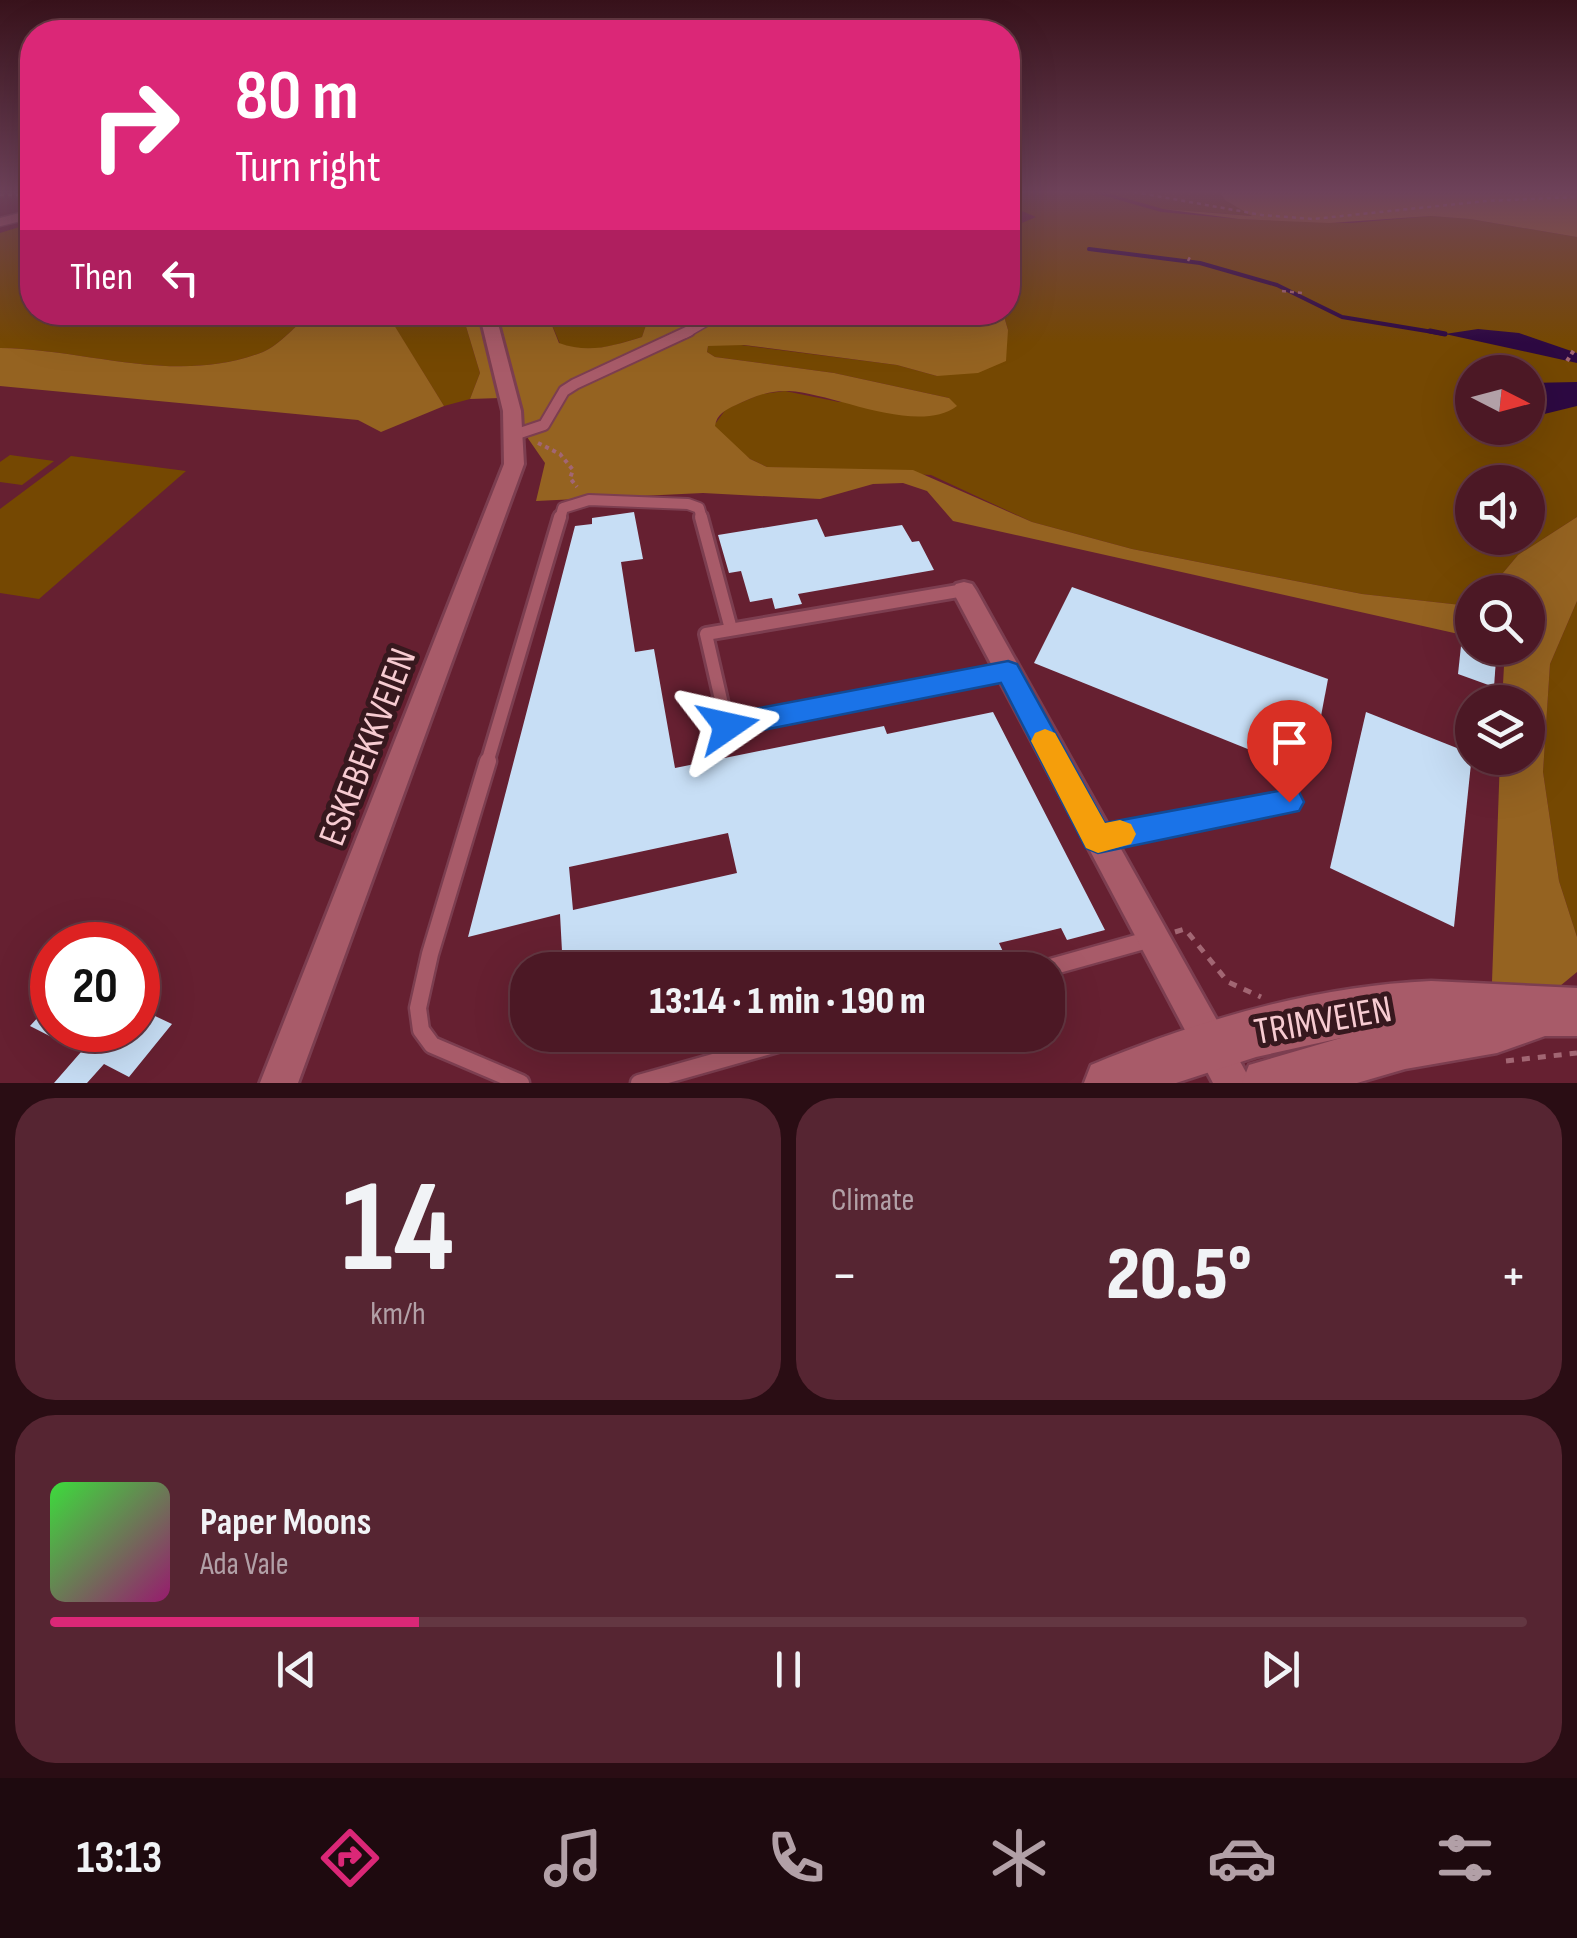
<!DOCTYPE html>
<html lang="en">
<head>
<meta charset="utf-8">
<style>
	body { margin:0; font-family:"Sofia Sans Condensed",sans-serif; background:#562532; color:#f1f3f6; height:100vh; display:flex; flex-direction:column; font-size:38px; white-space:nowrap }
	* { box-sizing:border-box; margin:0 }
	p { font-size:32px; color:#b2a0a7 }
	.icon { flex:none; width:55px; height:55px; fill:none; stroke:currentColor; stroke-width:2; stroke-linecap:round; stroke-linejoin:round }
	.map { position:relative; height:1083px; overflow:hidden }
	.details { display:flex; flex-direction:column; gap:15px; padding:15px; background:#2a0d14; flex:1 }
	.details>* { flex:none }
	.guide { position:absolute; left:20px; top:20px; width:1000px; height:305px; border-radius:40px; box-shadow:0 10px 40px #0002,0 0 0 2px #633742; background:#db2777; color:#fff; overflow:hidden }
	.needle { width:65px; rotate:96deg }
	.buttons { position:absolute; left:1455px; top:355px; display:grid; gap:20px }
	.buttons a { display:grid; place-items:center; width:90px; height:90px; border-radius:50%; background:#4c1825; box-shadow:0 10px 40px #0002,0 0 0 2px #633742; font-size:50px }
	.speed { position:absolute; left:30px; top:922px; display:flex; gap:20px; font-size:50px; font-weight:700; text-align:center }
	.speed>* { display:grid; place-content:center; width:130px; height:130px; border-radius:50%; background:#4c1825; box-shadow:0 10px 40px #0002,0 0 0 2px #633742; line-height:1 }
	.speed .limit { border:15px solid #d22; background:#fff; color:#111 }
	.pin { position:absolute; display:grid; place-items:center; width:85px; height:85px; color:#fff; margin:-102px -42px; border-radius:50% 50% 50% 0; rotate:-45deg; box-shadow:0 0 10px #0007 }
	.pin .icon { rotate:45deg }
	.me { position:absolute; width:110px; margin:-55px; rotate:79deg; stroke-linejoin:round; filter:drop-shadow(0 0 8px #0008) }
	.turn { display:flex; align-items:center; gap:35px; height:210px; padding:0 50px; font-size:45px }
	.turn .icon { width:130px; height:130px; stroke-width:2.5 }
	.turn b { display:block; font-size:70px; line-height:85px }
	.then { display:flex; align-items:center; height:95px; padding:0 50px; background:#0003; gap:20px; font-size:38px }
	.big { font-size:75px; font-weight:800; line-height:1.1 }
	.details .tile { flex:1; display:flex; flex-direction:column; justify-content:center; gap:15px; min-width:0; padding:0 35px; border-radius:40px; background:#562532 }
	.details .dial { align-items:center; gap:0 }
	.dial b { font-size:130px; line-height:1 }
	.song { display:flex; align-items:center; gap:30px }
	.cover { width:120px; height:120px; border-radius:15px; background:linear-gradient(135deg,hsl(120 70% 55%),hsl(320 70% 35%)) }
	.played { height:10px; border-radius:5px; background:linear-gradient(90deg,#db2777 25%,#633742 25%) }
	.keys { display:flex; justify-content:space-around; direction:ltr }
	.heat { display:flex; justify-content:space-between; align-items:center; font-size:55px; direction:ltr }
	.details .tiles { flex:1; display:grid; gap:15px; grid-template-columns:1fr 1fr }
	.tile:last-child { grid-column:span 2 }
	.trip { position:absolute; left:510px; top:952px; width:555px; height:100px; border-radius:40px; background:#4c1825; box-shadow:0 10px 40px #0002,0 0 0 2px #633742; font-weight:800; line-height:100px; text-align:center }
	.tab-bar { display:flex; height:160px; justify-content:space-around; align-items:center; background:#1e0a0f; color:#b2a0a7 }
	.tab-bar .icon { width:70px; height:70px }
	.tab-bar .active { color:#db2777 }
	.tab-bar b { font-size:45px; color:#f1f3f6 }
	.map>svg:first-child { display:block }
</style>
</head>
<body>
<div class="map">
<svg width="1577" height="1083" viewBox="0 0 1577 1083">
	<rect width="100%" height="100%" fill="#662031"/>
	<g fill="#754802" fill-rule="evenodd">
		<path d="M1008 192H1091L1161 212 1239 219 1351 223 1431 216 1470 219 1577 237V517L1518 555 1487 592H1472V601L1461 605 1362 594 1132 549 1032 522 931 475 767 467 750 459 712 428 726 409 761 394 785 391 839 402 949 398 834 373 715 357 707 352 708 346 726 343 897 365 937 376 1008 330 1003 313 1008 312V229L1036 217 1008 205ZM1472 372H1528V428H1472ZM1472 482H1528V538H1472Z"/>
		<path d="M1104 192H1220L1225 200 1255 216 1163 209Z"/>
		<path d="M32 223V312L311 313C297 324 280 345 263 352 177 386 87 349 0 348V233Z"/>
		<path d="M386 313H462L480 373 470 399 444 406Z"/>
		<path d="M547 313H636L646 325 642 337C613 346 589 354 560 344Z"/>
		<path d="M10 455 54 461 22 485 0 482V462Z"/>
		<path d="M71 456 186 471 39 599 0 593V509Z"/>
		<path d="M1577 601V937L1559 881 1543 772 1550 664Z"/>
	</g>
	<g fill="#956321">
		<path d="M1220 192H1577V237L1470 219 1431 216 1329 223 1239 219 1163 209 1252 216 1225 200Z"/>
		<path d="M386 312 444 406 381 432 358 420 0 386V348C87 349 177 386 263 352 280 345 297 324 311 313Z"/>
		<path d="M462 313H547L559 343C589 354 612 346 642 337L646 325 636 313H1003L1008 330 1006 361 978 373 937 376 897 365 744 345 708 346 707 352 715 357 834 373 949 398 957 406C917 436 833 393 789 391 769 390 753 397 736 405 725 410 717 414 715 426L750 459 767 467 913 470 1032 522 1132 549 1362 594 1461 605 1472 601V637L953 521 927 491 903 483 873 484 820 499 703 493 536 501 545 463 500 398 470 399 480 373Z"/>
		<path d="M1577 517V601L1550 664 1543 772 1559 881 1577 937V972L1560 986 1492 982 1500 758H1528V702H1502L1505 648H1528V592H1487L1518 555Z"/>
	</g>
	<g fill="#2d0942">
		<path d="M1478 329 1519 333 1577 353V363L1445 334Z"/>
		<path d="M1577 382V406L1528 418V383Z"/>
	</g>
	<g fill="none" stroke-linecap="round" stroke-linejoin="round">
		<path stroke="#2d0942" stroke-width="4" d="M1089 249 1200 263 1277 285 1342 317 1445 334"/>
		<path stroke="#2d0942" stroke-width="5" d="M1430 331 1445 334"/>
	</g>
	<g fill="#c7def5" fill-rule="evenodd">
		<path d="M634 512 643 559 621 562 635 652 654 649 675 768 884 726 887 734 993 712 1105 930 1067 940 1061 928 999 943 1005 956 941 970H563L560 914 468 937 575 526 592 524V518ZM728 833 737 873 573 910 569 867Z"/>
		<path d="M817 519 825 537 902 525 912 542 919 541 934 570 798 594 802 604 775 609 772 598 750 602 741 571 729 573 718 535Z"/>
		<path d="M1072 587 1328 679 1310 774 1034 663Z"/>
		<path d="M1461 646 1496 659 1494 687 1458 674Z"/>
		<path d="M1366 712 1472 754 1454 927 1330 868Z"/>
		<path d="M52 1002V1030H138V1008L172 1024 129 1077 104 1064 87 1083H54L81 1052 30 1026Z"/>
	</g>
	<g fill="none" stroke-linecap="round" stroke-linejoin="round">
		<defs>
			<g id="lane-far3">
				<path d="M0 222 32 214"/>
				<path d="M685 334 723 312"/>
			</g>
			<g id="lane-far2">
				<path d="M514 435 544 425 564 391 575 384 689 331"/>
				<path d="M560 519 563 508 589 500 688 504 699 508 702 519"/>
			</g>
			<g id="lane-far1">
				<path d="M701 517 731 629"/>
				<path d="M964 590 706 634 727 726 1007 672"/>
				<path d="M487 763 560 517"/>
			</g>
			<g id="lane">
				<path d="M488 761 430 954 418 1008 421 1030 432 1045 521 1083"/>
				<path d="M1102 838 1289 802"/>
				<path d="M1040 970 1151 939"/>
				<path d="M639 1083 809 1035"/>
			</g>
			<g id="street">
				<path d="M479 312H495L521 411 524 464 298 1083H260L504 464 503 411Z"/>
				<path d="M964 582 972 584 976 590 1252 1083H1213L952 590 956 584Z"/>
			</g>
			<path id="secondary" d="M1431 981 1577 988V1036H1545L1497 1053 1405 1069 1357 1083H1242L1249 1065 1341 1038 1256 1057 1176 1083H1084L1091 1065C1199 1020 1313 986 1431 981Z"/>
		</defs>
		<use href="#lane-far3" stroke="#7c3e50" stroke-width="11"/>
		<use href="#lane-far2" stroke="#7c3e50" stroke-width="14"/>
		<use href="#lane-far1" stroke="#7c3e50" stroke-width="18"/>
		<use href="#lane" stroke="#7c3e50" stroke-width="21"/>
		<use href="#street" stroke="#7c3e50" stroke-width="6"/>
		<use href="#secondary" stroke="#7c3e50" stroke-width="5"/>
		<g stroke="#a26673" stroke-width="2.5" stroke-dasharray="4 4" stroke-linecap="butt">
			<path d="M1134 192 1262 215 1313 219 1486 201 1577 197"/>
			<path d="M0 195H32"/>
			<path d="M1188 261 1190 257"/>
			<path d="M1282 291 1302 293"/>
		</g>
		<g stroke="#a26673" stroke-width="4" stroke-dasharray="4 4" stroke-linecap="butt">
			<path d="M1567 361 1574 350"/>
			<path d="M538 443 560 454 573 470 570 478 577 487"/>
		</g>
		<g stroke="#a26673" stroke-width="5" stroke-dasharray="8 8" stroke-linecap="butt">
			<path d="M1175 932 1185 929 1228 982 1261 997"/>
			<path d="M1506 1061 1577 1053"/>
		</g>
		<use href="#lane-far3" stroke="#a85b69" stroke-width="8"/>
		<use href="#lane-far2" stroke="#a85b69" stroke-width="10"/>
		<use href="#lane-far1" stroke="#a85b69" stroke-width="12"/>
		<use href="#lane" stroke="#a85b69" stroke-width="16"/>
		<use href="#street" fill="#a85b69" fill-rule="evenodd"/>
		<use href="#secondary" fill="#a85b69" fill-rule="evenodd"/>
	</g>
	<linearGradient id="sky" x2="0" y2="1"><stop stop-color="#38121b"/><stop offset="0.56" stop-color="#6e425a"/><stop offset="1" stop-color="#6e425a" stop-opacity="0"/></linearGradient>
	<rect width="1577" height="343" fill="url(#sky)"/>
	<path fill="#1a73e8" stroke="#114b97" stroke-width="2.5" d="M1008 661 1017 664 1105 823 1289 789 1299 792 1304 802 1299 811 1098 853 1086 848 1001 683 728 737 718 734 713 726 718 718 728 714Z"/>
	<path fill="#f59e0b" d="M1045 729 1055 733 1105 823 1120 820 1131 824 1136 834 1131 844 1098 853 1086 848 1031 741 1035 733Z"/>
	<g text-anchor="middle" dominant-baseline="central" stroke-width="10" stroke-linejoin="round" paint-order="stroke">
		<g font-size="38" fill="#f7cbd1" stroke="#37181e">
			<text transform="translate(368 747) rotate(-69)">ESKEBEKKVEIEN</text>
			<text transform="translate(1323 1021) rotate(-10)">TRIMVEIEN</text>
		</g>
	</g>
</svg>
<div class="buttons">
<a><svg class="needle" viewBox="-14 -14 28 28"><path d="M0-13l5 13h-10z" fill="#e53935"/><path d="M0 13l5-13h-10z" fill="#b2a0a7"/></svg></a>
<a><svg class="icon" aria-label="sound" viewBox="0 0 24 24"><path d="M4 9h4l5-4v14l-5-4H4zM17 9q2 3 0 6"/></svg></a>
<a><svg class="icon" aria-label="search" viewBox="0 0 24 24"><circle cx="10" cy="10" r="6"/><path d="M15 15l6 6"/></svg></a>
<a><svg class="icon" aria-label="layers" viewBox="0 0 24 24"><path d="M12 4l9 5-9 5-9-5zM3 14l9 5 9-5"/></svg></a>
</div>
<div class="speed"><div class="limit">20</div></div>
<div class="pin" style="left:1289px;top:802px;background:#d93025"><svg class="icon" aria-label="arrive" viewBox="0 0 24 24"><path d="M6 21V4h12l-3 4 3 4H6"/></svg></div>
<svg class="me" style="left:728px;top:726px" viewBox="-20 -20 40 40"><path d="M0-17L14 15 0 8-14 15z" fill="#1a73e8" stroke="#fff" stroke-width="4"/></svg>
<div class="trip">13:14 · 1 min · 190 m</div>
<div class="guide">
<div class="turn"><svg class="icon" aria-label="right" viewBox="0 0 24 24"><path d="M7 20v-9h11M14 6l5 5-5 5"/></svg><div><b>80 m</b>Turn right</div></div>
<div class="then">Then<svg class="icon" aria-label="left" viewBox="0 0 24 24"><path d="M17 20v-9H6M10 6l-5 5 5 5"/></svg></div>
</div>
</div>
<section class="details">
<div class="tiles">
<div class="tile dial"><b>14</b><p>km/h</p></div>
<div class="tile"><p>Climate</p>
<div class="heat"><a>−</a><b class="big">20.5°</b><a>+</a></div>
</div>
<div class="tile">
<div class="song"><i class="cover"></i><div><b>Paper Moons</b><p>Ada Vale</p></div></div>
<div class="played"></div>
<div class="keys"><svg class="icon" aria-label="previous" viewBox="0 0 24 24"><path d="M18 5L8 12l10 7zM5 5v14"/></svg><svg class="icon" aria-label="pause" viewBox="0 0 24 24"><path d="M8 5v14M16 5v14"/></svg><svg class="icon" aria-label="next" viewBox="0 0 24 24"><path d="M6 5l10 7-10 7zM19 5v14"/></svg></div>
</div>
</div>
</section>
<nav class="tab-bar">
<b>13:13</b>
<svg class="icon active" aria-label="directions" viewBox="0 0 24 24"><path d="M12 3l9 9-9 9-9-9zM9 14v-3h6M13 9l2 2-2 2"/></svg>
<svg class="icon" aria-label="music" viewBox="0 0 24 24"><path d="M9 18V5l10-2v13"/><circle cx="6" cy="18" r="3"/><circle cx="16" cy="16" r="3"/></svg>
<svg class="icon" aria-label="phone" viewBox="0 0 24 24"><path d="M5 4h4l2 5-3 2q2 4 5 5l2-3 5 2v4C11 20 4 13 5 4z"/></svg>
<svg class="icon" aria-label="climate" viewBox="0 0 24 24"><path d="M12 3v18M4 7l16 10M4 17L20 7"/></svg>
<svg class="icon" aria-label="car" viewBox="0 0 24 24"><path d="M5 17H2v-5l4-1 3-4h7l3 4 3 1v5h-3M9 17h6M6 11h13"/><circle cx="7" cy="17" r="2"/><circle cx="17" cy="17" r="2"/></svg>
<svg class="icon" aria-label="filters" viewBox="0 0 24 24"><path d="M4 7h16M4 17h16"/><circle cx="9" cy="7" r="2"/><circle cx="15" cy="17" r="2"/></svg>
</nav>
</body>
</html>
